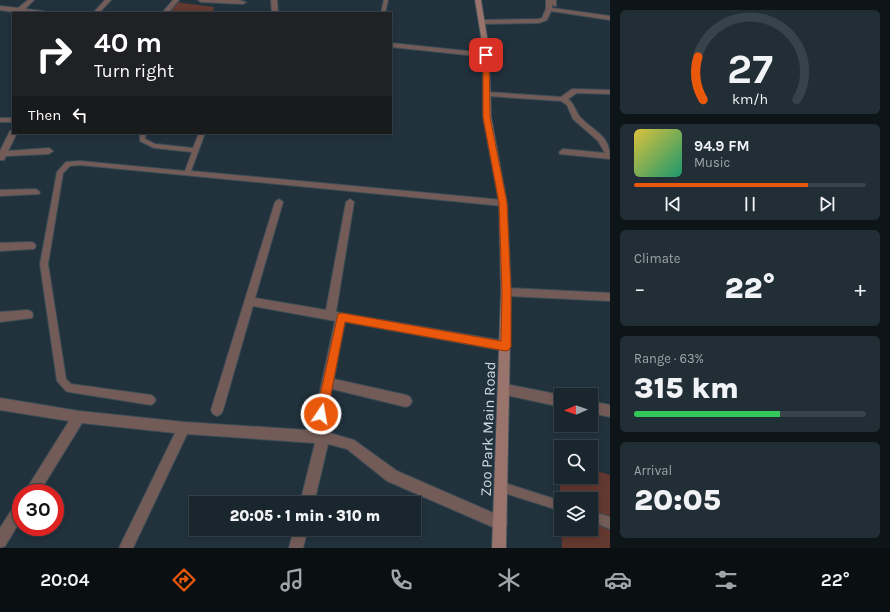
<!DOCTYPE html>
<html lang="en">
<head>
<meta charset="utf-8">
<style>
	body { margin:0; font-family:Karla,sans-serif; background:#222e36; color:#f1f3f6; height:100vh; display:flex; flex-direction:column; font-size:15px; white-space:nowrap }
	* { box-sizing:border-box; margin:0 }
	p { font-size:13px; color:#9fa5aa }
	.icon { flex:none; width:22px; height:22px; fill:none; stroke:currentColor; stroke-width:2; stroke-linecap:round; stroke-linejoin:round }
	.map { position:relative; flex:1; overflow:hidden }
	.details { display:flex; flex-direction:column; gap:10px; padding:10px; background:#0e1519; width:280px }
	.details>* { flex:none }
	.top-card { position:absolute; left:12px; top:12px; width:380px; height:122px; border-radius:0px; box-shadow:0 2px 6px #0003,0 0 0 1px #37434a; background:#202124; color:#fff; overflow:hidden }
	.needle { width:26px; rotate:268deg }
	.controls { position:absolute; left:554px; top:388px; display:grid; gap:8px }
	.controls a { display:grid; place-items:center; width:44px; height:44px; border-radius:0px; background:#19262e; box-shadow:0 2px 6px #0003,0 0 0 1px #37434a; font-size:20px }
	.speed { position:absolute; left:12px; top:484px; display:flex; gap:8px; font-size:20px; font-weight:700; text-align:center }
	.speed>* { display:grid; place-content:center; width:52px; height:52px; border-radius:50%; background:#19262e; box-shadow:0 2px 6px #0003,0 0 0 1px #37434a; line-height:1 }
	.speed .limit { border:6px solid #d22; background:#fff; color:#111 }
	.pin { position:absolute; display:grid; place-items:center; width:34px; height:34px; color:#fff; margin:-17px; border-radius:8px; box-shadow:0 2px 6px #0006 }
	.me { position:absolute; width:44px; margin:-22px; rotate:12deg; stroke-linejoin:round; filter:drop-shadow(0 0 3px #0008) }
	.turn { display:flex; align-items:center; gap:14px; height:84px; padding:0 16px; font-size:18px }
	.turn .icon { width:52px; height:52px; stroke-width:2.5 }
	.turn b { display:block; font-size:28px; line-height:34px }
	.then { display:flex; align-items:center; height:38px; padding:0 16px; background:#0003; gap:8px; font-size:15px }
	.big { font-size:30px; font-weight:800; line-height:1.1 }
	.details .widget { flex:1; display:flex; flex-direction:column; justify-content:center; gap:6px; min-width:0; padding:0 14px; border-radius:6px; background:#222e36 }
	.details .dial { align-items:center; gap:0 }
	.dial svg { height:104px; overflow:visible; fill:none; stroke:#37434a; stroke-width:7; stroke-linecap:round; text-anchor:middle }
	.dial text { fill:#f1f3f6; stroke:none }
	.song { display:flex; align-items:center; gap:12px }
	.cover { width:48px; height:48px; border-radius:6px; background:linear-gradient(135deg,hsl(50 70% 55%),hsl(160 70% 35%)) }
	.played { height:4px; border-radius:2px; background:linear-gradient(90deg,#ea580c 75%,#37434a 75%) }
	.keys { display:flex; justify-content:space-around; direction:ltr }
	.heat { display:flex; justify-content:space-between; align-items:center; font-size:22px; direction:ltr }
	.charge { height:6px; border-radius:3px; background:linear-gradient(90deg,#34c759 63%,#37434a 0) }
	.trip { position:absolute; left:189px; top:496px; width:232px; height:40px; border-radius:0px; background:#19262e; box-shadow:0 2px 6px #0003,0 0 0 1px #37434a; font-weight:800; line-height:40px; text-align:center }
	.tabs { display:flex; height:64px; justify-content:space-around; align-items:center; background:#0a0f12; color:#9fa5aa }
	.tabs .icon { width:28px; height:28px }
	.tabs .current { color:#ea580c }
	.tabs b { font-size:18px; color:#f1f3f6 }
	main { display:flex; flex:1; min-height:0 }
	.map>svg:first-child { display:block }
</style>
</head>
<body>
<main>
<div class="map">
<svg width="610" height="548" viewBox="0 0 610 548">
	<rect width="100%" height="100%" fill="#21323d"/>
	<g fill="#62382f">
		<path d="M175 2 214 7 213 13H169Z"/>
		<path d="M559 459H561V477H591V469L610 475V548H562L561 529H591V499H561V519Z"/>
	</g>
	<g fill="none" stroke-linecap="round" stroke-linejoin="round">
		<defs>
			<g id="service">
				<path d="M384 0H388L385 13H381Z"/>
				<path d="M552 0H556V6L552 5Z"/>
				<path d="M140 133H146L145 139 155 144 193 148 199 133H205L191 171 503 200 507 203 503 206 80 165 70 166 63 173 48 264 66 379 71 384 151 395 154 397 156 400 154 403 151 405 69 392 66 391 57 381 40 264 57 172 66 162 80 161 185 171 192 152 154 148 140 141Z"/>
				<path d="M502 482 561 501V511L498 491 497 487 498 483Z"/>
				<path d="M591 511 610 517V529L591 521Z"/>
			</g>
			<g id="minor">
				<path d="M28 0H34L25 9 43 11 46 13H19L0 10V6L18 8Z"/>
				<path d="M105 0H111L99 13H93Z"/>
				<path d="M173 0H179L168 13H162Z"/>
				<path d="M198 0H238L246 2 243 4 201 2Z"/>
				<path d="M271 0H277L278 13H272Z"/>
				<path d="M546 0H552V8L610 16V20L551 11 547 20 539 23 482 24 479 22 482 20 538 19 542 18 546 9Z"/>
				<path d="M391 43 486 53 489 55 486 57 391 47Z"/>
				<path d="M572 89 610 90V94L577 93 568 99C575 104 575 111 580 117 595 133 610 134 610 159L560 154 559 152 563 149 605 153 598 141 573 119 567 105 561 101 487 96 483 94 487 92 561 97Z"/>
				<rect x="0" y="118" width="13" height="4"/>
				<path d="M10 131H13V133H17L8 151 49 148 53 151 49 154 6 156 4 160H0V151Z"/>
				<path d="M36 189 40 192 39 194 0 196V190Z"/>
				<path d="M279 199 283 202 255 298 326 310 346 202 350 199 354 202 336 312 505 341 509 343 511 346 509 349 505 351 345 322 334 379 406 395 410 397 412 401 410 405 406 407 332 389 325 418 321 420 317 418 315 414 335 321 253 306 223 410 221 414 217 416 213 414 211 410 275 202Z"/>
				<path d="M31 242 34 243 36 246 34 249 0 251V243Z"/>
				<path d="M506 288 610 293V301L506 296 502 295 501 292 502 289Z"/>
				<path d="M28 310 32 312 33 315 32 318 0 322V312Z"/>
				<path d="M505 384 561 395V407L501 394 499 390 501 386Z"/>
				<path d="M0 398 79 411 184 422 323 431 354 440 397 471 505 518 507 523 505 528 500 530 495 528 387 481 347 449 328 444 314 503H300L315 443 187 434 133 548H119L175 433 82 423 39 493H24L69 421 0 410Z"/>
				<path d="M591 401 610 405V417L591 413Z"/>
				<path d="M21 501V520L5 546 0 548V528L16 503Z"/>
				<path d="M294 529H308L303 548H289Z"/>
			</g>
			<path id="secondary" d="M475 0H481L489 49 491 117 507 203 511 292 506 548H492L501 292 499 203 483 117V49Z"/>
		</defs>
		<use href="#service" stroke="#3d4d57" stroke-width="2"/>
		<use href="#minor" stroke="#3d4d57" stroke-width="2"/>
		<use href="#secondary" stroke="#3d4d57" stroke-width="2"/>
		<use href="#service" fill="#735c57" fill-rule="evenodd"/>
		<use href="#minor" fill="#735c57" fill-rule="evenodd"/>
		<use href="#secondary" fill="#98746d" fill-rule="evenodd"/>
	</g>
	<path fill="#ea580c" stroke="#983908" d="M486 53 489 55 490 117 507 203 511 292V346L509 350 506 351 345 322 327 414 325 418 321 419 317 418 316 414 338 314 342 313 501 341 502 292 499 203 483 117V55Z"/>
	<g text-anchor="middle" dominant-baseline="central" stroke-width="4" stroke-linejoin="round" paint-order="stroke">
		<g font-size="15" fill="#cfd9e0" stroke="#21323d">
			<text transform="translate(488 429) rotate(-88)">Zoo Park Main Road</text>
		</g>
	</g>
</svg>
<div class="controls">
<a><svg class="needle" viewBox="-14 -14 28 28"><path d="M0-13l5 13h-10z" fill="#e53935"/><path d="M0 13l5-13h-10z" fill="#9fa5aa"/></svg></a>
<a><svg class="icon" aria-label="search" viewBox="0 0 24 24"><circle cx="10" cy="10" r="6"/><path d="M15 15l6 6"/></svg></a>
<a><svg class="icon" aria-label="layers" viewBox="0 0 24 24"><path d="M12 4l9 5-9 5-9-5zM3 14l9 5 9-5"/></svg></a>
</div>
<div class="speed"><div class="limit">30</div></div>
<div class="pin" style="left:486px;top:55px;background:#d93025"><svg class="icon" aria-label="arrive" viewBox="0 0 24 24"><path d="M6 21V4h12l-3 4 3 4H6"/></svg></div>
<svg class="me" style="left:321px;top:414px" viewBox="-20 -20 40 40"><circle r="17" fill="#ea580c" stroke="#fff" stroke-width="3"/><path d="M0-11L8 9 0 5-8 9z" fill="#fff"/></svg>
<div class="trip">20:05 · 1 min · 310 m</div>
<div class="top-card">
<div class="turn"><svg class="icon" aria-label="right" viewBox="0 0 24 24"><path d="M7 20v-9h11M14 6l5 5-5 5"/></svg><div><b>40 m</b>Turn right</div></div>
<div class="then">Then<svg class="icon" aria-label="left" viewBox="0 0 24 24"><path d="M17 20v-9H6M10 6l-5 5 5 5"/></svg></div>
</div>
</div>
<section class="details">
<div class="widget dial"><svg viewBox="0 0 100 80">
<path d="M14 69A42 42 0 1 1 86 69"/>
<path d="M14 69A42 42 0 0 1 10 36" stroke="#ea580c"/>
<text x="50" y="56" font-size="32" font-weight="700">27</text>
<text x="50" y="72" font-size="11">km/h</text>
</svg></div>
<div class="widget">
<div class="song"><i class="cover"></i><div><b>94.9 FM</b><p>Music</p></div></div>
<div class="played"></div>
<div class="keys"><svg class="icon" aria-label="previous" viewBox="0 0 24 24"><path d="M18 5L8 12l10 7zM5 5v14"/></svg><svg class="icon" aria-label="pause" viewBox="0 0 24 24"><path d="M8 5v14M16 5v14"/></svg><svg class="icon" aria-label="next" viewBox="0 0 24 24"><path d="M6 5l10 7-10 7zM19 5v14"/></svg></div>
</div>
<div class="widget"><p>Climate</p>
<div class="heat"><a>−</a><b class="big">22°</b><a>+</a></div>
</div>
<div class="widget"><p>Range · 63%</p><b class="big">315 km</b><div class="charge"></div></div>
<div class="widget"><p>Arrival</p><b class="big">20:05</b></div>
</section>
</main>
<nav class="tabs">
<b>20:04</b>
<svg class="icon current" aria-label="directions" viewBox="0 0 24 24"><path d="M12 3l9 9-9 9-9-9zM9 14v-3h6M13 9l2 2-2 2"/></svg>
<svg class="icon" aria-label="music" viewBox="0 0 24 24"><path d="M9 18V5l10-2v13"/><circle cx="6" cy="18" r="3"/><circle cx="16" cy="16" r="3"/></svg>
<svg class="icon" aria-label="phone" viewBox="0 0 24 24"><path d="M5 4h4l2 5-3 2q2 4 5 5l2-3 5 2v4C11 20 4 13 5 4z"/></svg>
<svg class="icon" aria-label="climate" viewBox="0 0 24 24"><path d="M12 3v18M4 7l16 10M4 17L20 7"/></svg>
<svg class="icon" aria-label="car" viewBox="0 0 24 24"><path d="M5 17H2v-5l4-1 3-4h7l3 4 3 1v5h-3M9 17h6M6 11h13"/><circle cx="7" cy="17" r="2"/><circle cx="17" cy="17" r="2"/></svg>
<svg class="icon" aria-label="filters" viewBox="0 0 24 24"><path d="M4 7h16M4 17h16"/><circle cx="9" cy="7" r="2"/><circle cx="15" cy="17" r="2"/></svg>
<b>22°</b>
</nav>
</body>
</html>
